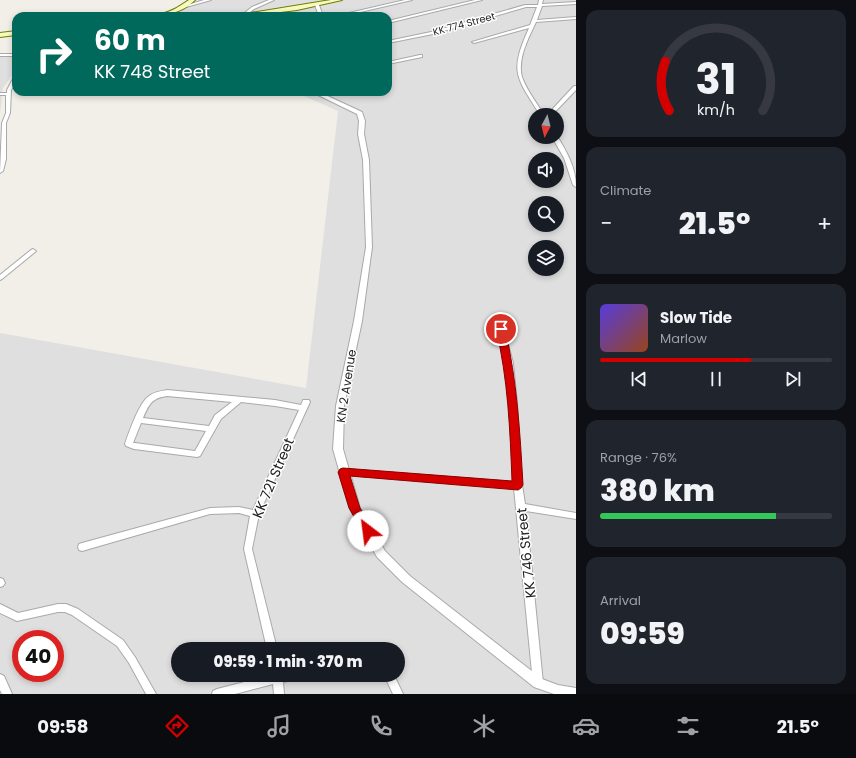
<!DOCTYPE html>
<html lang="en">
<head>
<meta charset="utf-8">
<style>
	body { margin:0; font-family:Poppins,sans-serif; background:#20242c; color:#f1f3f6; height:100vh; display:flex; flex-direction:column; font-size:15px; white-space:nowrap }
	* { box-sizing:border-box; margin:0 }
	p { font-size:13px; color:#9ea1a6 }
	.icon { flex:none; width:22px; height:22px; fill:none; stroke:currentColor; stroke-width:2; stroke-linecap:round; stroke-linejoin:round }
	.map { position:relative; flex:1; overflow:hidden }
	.sheet { display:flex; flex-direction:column; gap:10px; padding:10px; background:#0d0f14; width:280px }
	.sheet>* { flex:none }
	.banner { position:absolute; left:12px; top:12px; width:380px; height:84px; border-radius:12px; box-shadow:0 2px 6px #0003; background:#00695c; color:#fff; overflow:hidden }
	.needle { width:26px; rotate:187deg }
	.controls { position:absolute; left:528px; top:108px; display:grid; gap:8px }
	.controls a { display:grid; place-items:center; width:36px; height:36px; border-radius:50%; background:#171b24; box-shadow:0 2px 6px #0003; font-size:20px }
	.speed { position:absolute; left:12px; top:630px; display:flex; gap:8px; font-size:20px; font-weight:700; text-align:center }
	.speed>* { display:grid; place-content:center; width:52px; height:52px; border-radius:50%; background:#171b24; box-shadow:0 2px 6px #0003; line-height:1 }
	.speed .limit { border:6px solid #d22; background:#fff; color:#111 }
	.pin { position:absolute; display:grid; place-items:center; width:34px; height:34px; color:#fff; margin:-17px; border:2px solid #fff; border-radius:50%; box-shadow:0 1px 4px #0007 }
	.me { position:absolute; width:44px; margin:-22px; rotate:330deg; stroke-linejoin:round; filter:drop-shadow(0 0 3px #0008) }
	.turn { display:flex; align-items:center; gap:14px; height:84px; padding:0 16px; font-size:18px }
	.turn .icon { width:52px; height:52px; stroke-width:2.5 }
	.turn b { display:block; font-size:28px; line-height:34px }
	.big { font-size:30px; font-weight:800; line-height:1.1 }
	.sheet .card { flex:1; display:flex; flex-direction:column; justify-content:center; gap:6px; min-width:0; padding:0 14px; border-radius:12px; background:#20242c }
	.sheet .dial { align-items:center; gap:0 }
	.dial svg { height:104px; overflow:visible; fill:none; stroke:#363941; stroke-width:7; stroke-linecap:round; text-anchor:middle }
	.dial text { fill:#f1f3f6; stroke:none }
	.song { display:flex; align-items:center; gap:12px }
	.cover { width:48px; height:48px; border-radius:6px; background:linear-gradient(135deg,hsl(250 70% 55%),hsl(20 70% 35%)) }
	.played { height:4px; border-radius:2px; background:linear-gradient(90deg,#d40000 65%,#363941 65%) }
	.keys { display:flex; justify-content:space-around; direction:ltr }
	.heat { display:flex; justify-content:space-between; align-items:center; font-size:22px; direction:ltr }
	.charge { height:6px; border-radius:3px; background:linear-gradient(90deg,#34c759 76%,#363941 0) }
	.trip { position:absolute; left:171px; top:642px; width:234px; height:40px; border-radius:20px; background:#171b24; box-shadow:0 2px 6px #0003; font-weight:800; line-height:40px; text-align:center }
	.dock { display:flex; height:64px; justify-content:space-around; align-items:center; background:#090b0e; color:#9ea1a6 }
	.dock .icon { width:28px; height:28px }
	.dock .on { color:#d40000 }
	.dock b { font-size:18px; color:#f1f3f6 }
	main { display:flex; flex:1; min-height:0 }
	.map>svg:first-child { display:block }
</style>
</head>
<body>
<main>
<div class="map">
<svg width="576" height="694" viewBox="0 0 576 694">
	<rect width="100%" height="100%" fill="#f2efe9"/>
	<g fill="#e0dfdf" fill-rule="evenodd">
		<path d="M187 0H576V694H0V333L306 388 338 111 295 92H388V16H167ZM535 115H557V137H535ZM535 159H557V181H535ZM535 203H557V225H535ZM535 247H557V269H535ZM21 639H55V673H21ZM178 649H398V675H178Z"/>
		<path d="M16 56V70L3 88 0 114V57Z"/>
	</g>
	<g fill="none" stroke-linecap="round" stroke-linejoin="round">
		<defs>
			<g id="minor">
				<path d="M204 0H211L186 7 184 6Z"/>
				<path d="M269 0H274L254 9 245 16 242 15 252 7Z"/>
				<path d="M405 0H412L343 16H336Z"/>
				<path d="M475 0H482L388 23V21Z"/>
				<path d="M539 0H543L542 4 576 2V4L542 6 537 20 576 17V19L536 22C529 37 517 59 522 77 527 91 537 103 544 115H540C516 76 509 73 529 28L474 43 472 42 530 25 537 7H526L433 34 388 43V41L431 32 525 5H538Z"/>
				<path d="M317 4 319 5 323 16H319L315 5Z"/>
				<rect x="0" y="54" width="16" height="2"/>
				<path d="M420 55H422V57L388 64V62Z"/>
				<path d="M14 77H16V82L11 90 10 113 6 123V159L3 171 0 173 2 123 6 113V95H0V93H7V90Z"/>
				<path d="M574 86H576V90L552 115H547Z"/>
				<path d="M557 136C567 152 576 168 576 187L573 185 564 158 552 137Z"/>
				<path d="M33 249 36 251 35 252 2 279 0 280V275L31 250Z"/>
				<path d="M499 327H501L504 329 513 363 517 403 522 485 525 504 576 513V519L526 511 543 683 542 686 538 688 534 686 533 683 514 488 343 475 340 474 339 472 340 470 343 469 514 482 509 403 505 363 498 329Z"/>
				<path d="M167 390 275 400 301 405 303 400H309L310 402 259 514 252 549 277 649H267L244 549 250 516 239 513 210 514 82 551 79 550 78 547 79 544 82 543 210 508 239 507 253 510 299 410 275 406 241 402 221 419 200 456 197 457 134 449 126 446 125 444C129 432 139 403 149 396 154 392 161 391 167 390ZM167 396 232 402 215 415 209 426 143 418C149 404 152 398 167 396ZM141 423 206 431 195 451 135 443H133Z"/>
				<path d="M0 578 3 579 5 583 3 586 0 587Z"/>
				<path d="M0 604 18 613 58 604H66L78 609 123 640 135 657 156 694H146L129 663 117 646 72 615 65 612H58L17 621 0 613Z"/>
				<path d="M0 674 4 676 12 694H2L0 690Z"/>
				<path d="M272 675H302L301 678 283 682 284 694H274L273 684 235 694H212L213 691 217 689Z"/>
				<path d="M384 675H394L403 694H393Z"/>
			</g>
			<path id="tertiary" d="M312 92H319L362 112 365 121 364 134 369 160 372 247 362 321 344 406 343 449 360 508 385 551 410 576 542 679 558 685 576 688V694H554L534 687 402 582 377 557 350 509 333 449 336 406 354 321 366 247 363 160 358 134 359 121 357 114Z"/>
			<g id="secondary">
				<path d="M189 0H195C179 16 160 16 139 16 146 12 152 14 159 14 170 13 180 6 189 0Z"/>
				<path d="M331 0H342L297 10 247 16H232Z"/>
				<path d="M93 14H128L131 16H90Z"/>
				<path d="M16 31V35L0 37V33Z"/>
			</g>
		</defs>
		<use href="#minor" stroke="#a9a9a9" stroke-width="2"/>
		<use href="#tertiary" stroke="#a9a9a9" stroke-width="2"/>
		<use href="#secondary" stroke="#707d05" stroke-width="2"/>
		<use href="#minor" fill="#fff" fill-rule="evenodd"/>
		<use href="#tertiary" fill="#fff" fill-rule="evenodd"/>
		<use href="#secondary" fill="#f7fabf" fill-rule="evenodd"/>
	</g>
	<path fill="#d40000" stroke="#8a0000" d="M501 326 505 329C517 380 520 432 523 485L521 488 518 490 350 476 360 508 374 531 372 534H364L349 508 338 472 340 469 343 468 512 481C510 429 508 379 496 329Z"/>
	<g text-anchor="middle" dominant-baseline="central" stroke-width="3" stroke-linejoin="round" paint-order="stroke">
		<g font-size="10" fill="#222" stroke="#fff">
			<text transform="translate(464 24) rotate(-15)">KK 774 Street</text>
		</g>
		<g font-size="12" fill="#222" stroke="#fff">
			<text transform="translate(346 386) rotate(-81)">KN 2 Avenue</text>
		</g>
		<g font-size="14" fill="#222" stroke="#fff">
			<text transform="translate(273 478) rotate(-67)">KK 721 Street</text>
			<text transform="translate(526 553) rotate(-96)">KK 746 Street</text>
		</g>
	</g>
</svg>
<div class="controls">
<a><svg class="needle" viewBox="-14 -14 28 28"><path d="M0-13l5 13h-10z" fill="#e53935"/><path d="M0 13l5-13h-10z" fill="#9ea1a6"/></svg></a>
<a><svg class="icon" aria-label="sound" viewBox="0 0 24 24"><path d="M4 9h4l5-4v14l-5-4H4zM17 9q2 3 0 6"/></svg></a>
<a><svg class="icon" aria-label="search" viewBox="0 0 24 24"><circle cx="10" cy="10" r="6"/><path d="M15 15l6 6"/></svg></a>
<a><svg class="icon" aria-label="layers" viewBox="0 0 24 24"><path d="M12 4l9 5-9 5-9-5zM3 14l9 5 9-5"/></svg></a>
</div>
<div class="speed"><div class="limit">40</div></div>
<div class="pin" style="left:501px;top:329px;background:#d93025"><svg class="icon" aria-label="arrive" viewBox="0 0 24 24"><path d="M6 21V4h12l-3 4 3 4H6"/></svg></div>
<svg class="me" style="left:368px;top:531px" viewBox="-20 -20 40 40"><circle r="19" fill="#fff"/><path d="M0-13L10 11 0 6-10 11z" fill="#d40000"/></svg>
<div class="trip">09:59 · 1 min · 370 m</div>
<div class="banner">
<div class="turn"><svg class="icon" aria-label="right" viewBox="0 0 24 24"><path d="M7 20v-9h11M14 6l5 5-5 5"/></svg><div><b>60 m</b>KK 748 Street</div></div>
</div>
</div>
<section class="sheet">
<div class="card dial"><svg viewBox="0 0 100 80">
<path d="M14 69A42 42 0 1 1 86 69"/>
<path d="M14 69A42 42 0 0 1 11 31" stroke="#d40000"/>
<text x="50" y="56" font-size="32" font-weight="700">31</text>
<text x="50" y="72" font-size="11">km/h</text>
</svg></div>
<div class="card"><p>Climate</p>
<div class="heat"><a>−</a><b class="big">21.5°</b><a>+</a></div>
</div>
<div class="card">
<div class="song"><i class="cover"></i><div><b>Slow Tide</b><p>Marlow</p></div></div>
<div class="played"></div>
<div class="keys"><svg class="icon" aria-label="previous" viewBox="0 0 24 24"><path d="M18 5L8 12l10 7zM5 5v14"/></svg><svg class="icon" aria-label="pause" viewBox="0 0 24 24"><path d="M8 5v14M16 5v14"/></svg><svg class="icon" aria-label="next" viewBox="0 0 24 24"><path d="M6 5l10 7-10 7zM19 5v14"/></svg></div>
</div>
<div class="card"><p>Range · 76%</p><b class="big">380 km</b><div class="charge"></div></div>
<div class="card"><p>Arrival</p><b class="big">09:59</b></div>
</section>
</main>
<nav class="dock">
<b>09:58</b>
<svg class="icon on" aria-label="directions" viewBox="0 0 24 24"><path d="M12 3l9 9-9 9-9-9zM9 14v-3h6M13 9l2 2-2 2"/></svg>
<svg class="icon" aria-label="music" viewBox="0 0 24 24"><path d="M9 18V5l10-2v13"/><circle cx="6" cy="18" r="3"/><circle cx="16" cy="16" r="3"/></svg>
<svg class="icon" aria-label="phone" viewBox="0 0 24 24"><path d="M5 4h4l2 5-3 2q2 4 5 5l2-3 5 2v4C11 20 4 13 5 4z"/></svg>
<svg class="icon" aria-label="climate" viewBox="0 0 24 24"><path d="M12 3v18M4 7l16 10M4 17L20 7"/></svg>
<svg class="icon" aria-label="car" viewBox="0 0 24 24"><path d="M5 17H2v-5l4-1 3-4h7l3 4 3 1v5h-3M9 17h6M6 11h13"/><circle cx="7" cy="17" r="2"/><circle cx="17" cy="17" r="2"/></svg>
<svg class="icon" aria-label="filters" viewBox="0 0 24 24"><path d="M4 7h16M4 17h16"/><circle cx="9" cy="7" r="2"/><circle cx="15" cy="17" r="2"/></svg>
<b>21.5°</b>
</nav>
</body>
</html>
